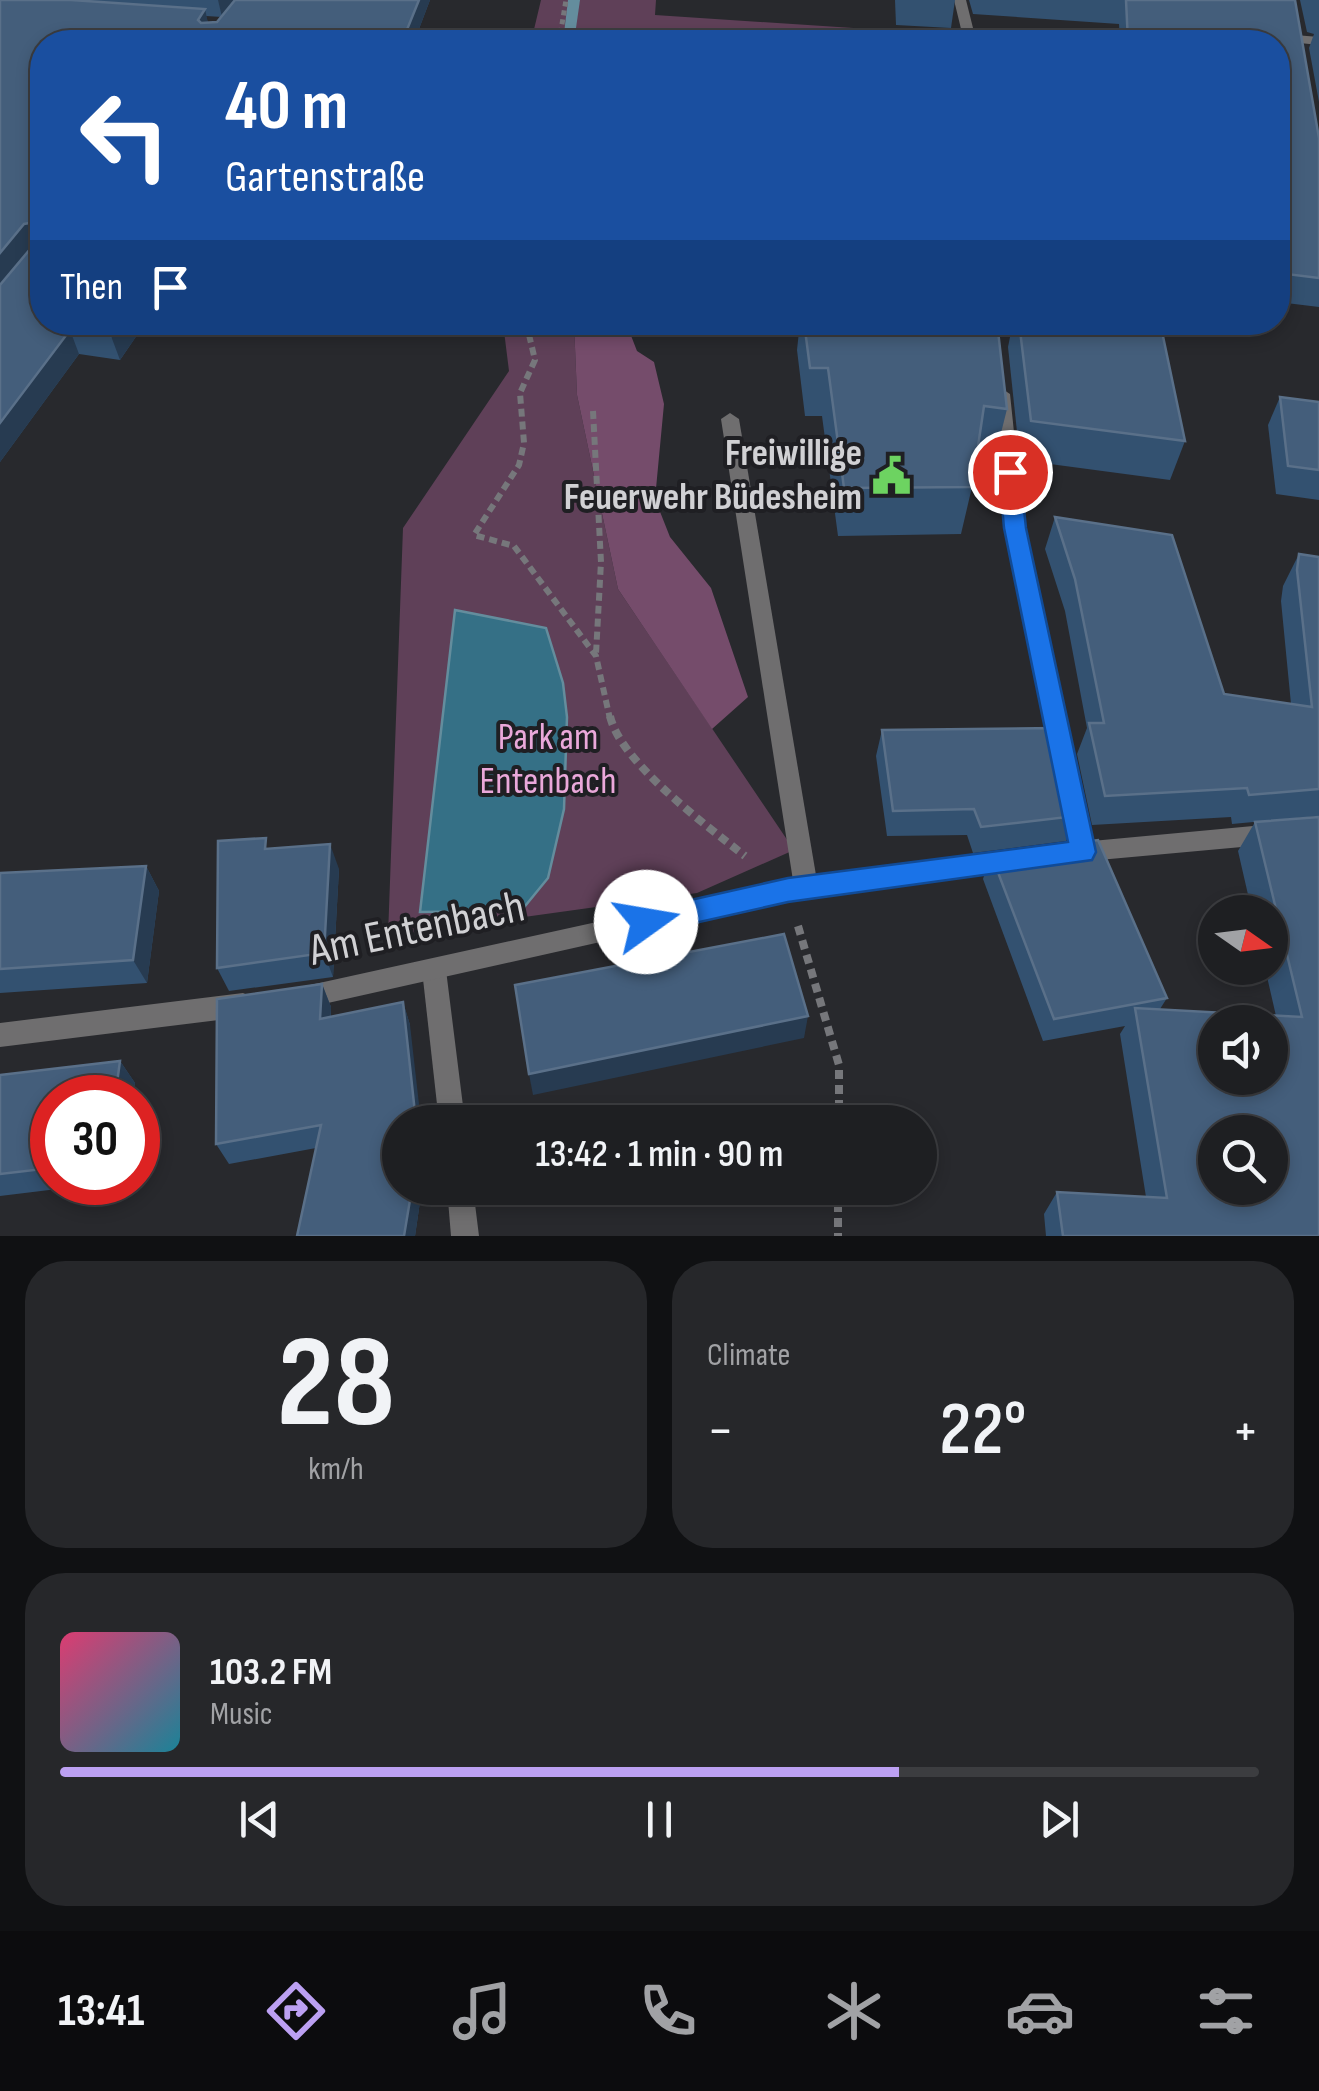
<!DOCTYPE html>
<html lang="en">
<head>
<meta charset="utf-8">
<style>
	body { margin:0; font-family:"Sofia Sans Condensed",sans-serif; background:#26272a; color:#f1f3f6; height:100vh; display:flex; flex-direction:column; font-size:38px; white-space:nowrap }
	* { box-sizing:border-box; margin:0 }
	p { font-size:32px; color:#a1a2a5 }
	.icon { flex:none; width:55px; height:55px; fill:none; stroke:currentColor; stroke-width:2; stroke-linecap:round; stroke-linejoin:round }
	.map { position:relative; height:1236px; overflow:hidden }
	.side { display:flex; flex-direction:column; gap:25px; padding:25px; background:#101113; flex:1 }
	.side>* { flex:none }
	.banner { position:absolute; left:30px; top:30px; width:1260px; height:305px; border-radius:40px; box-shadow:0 5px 15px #0003,0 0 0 2px #3c3d40; background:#1a4fa0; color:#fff; overflow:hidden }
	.needle { width:65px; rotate:104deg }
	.tools { position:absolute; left:1198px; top:895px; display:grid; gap:20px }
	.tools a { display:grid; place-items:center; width:90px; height:90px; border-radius:50%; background:#1e1f22; box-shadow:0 5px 15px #0003,0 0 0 2px #3c3d40; font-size:50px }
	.speed { position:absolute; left:30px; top:1075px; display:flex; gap:20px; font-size:50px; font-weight:700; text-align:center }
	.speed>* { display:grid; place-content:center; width:130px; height:130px; border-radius:50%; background:#1e1f22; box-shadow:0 5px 15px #0003,0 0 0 2px #3c3d40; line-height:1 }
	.speed .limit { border:15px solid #d22; background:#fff; color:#111 }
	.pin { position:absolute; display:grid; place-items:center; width:85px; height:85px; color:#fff; margin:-42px; border:5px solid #fff; border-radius:50%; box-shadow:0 2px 10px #0007 }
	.me { position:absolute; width:110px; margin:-55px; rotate:77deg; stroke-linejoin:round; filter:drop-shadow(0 0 8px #0008) }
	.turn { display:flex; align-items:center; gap:35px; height:210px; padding:0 30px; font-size:45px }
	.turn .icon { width:130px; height:130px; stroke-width:2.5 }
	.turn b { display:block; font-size:70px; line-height:85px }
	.then { display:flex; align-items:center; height:95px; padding:0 30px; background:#0003; gap:20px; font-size:38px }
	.big { font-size:75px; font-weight:600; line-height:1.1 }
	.side .tile { flex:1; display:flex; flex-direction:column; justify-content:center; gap:15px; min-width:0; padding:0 35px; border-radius:40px; background:#26272a }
	.side .dial { align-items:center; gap:0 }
	.dial b { font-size:130px; line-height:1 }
	.song { display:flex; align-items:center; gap:30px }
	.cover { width:120px; height:120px; border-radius:15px; background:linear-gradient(135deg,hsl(340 70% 55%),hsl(190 70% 35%)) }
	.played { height:10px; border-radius:5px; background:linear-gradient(90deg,#bca0f2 70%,#3c3d40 70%) }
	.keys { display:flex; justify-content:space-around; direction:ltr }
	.heat { display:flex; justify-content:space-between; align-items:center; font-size:55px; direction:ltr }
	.side .tiles { flex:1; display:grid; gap:25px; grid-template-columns:1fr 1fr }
	.tile:last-child { grid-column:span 2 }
	.trip { position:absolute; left:382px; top:1105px; width:555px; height:100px; border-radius:50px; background:#1e1f22; box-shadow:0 5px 15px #0003,0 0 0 2px #3c3d40; font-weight:600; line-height:100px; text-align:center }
	.menu { display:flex; height:160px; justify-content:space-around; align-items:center; background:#0c0c0e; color:#a1a2a5 }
	.menu .icon { width:70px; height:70px }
	.menu .active { color:#bca0f2 }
	.menu b { font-size:45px; color:#f1f3f6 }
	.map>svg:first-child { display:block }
</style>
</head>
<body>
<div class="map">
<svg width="1319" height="1236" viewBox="0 0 1319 1236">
	<rect width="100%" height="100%" fill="#28292d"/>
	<g fill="#5f4058">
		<path d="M541 0H656L655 15 945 34 974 42H531Z"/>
		<path d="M503 323H574L577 395 618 589 794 850 697 893 388 936 403 528 509 371Z"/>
	</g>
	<path fill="#754c6b" d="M574 323H642L630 333 637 351 654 362 664 404 655 499 670 537 711 588 748 697 712 729 618 589 577 395Z"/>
	<path fill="#357086" stroke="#648d9d" stroke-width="2.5" d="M455 610 546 628 563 683 567 717 564 809 548 878 521 911 420 912Z"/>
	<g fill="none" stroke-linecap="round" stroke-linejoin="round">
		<path fill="#648d9d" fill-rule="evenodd" d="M568 0H580L574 42H563Z"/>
		<path stroke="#76777b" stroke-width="5" stroke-dasharray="5 4" stroke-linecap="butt" d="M559 42 566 0"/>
		<g stroke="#76777b" stroke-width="6" stroke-dasharray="8 5" stroke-linecap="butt">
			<path d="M526 322 535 360 520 393 524 443 519 465 474 535 514 546 596 656 610 719"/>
			<path d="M593 411 601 562 596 654"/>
		</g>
		<g stroke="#76777b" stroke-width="8" stroke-dasharray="9 6" stroke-linecap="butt">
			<path d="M610 716C620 762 707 826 745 856"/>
			<path d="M798 926 839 1065V1122"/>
			<path d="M838 1188V1236"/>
		</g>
		<g fill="#6f6e6f" fill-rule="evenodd">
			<path d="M1295 35 1319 37V45L1290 42 1288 39Z"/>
			<path d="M730 413 739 419 818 887 814 894 806 897 798 894 794 887 721 419Z"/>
			<path d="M434 959 443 962 446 970 465 1122H439L422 970 425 962Z"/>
			<path d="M447 1188H473L479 1236H451Z"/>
		</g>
		<g fill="#6f6e6f" fill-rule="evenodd">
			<path d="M954 0H966L973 28 1001 42H985L962 33Z"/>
			<path d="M1001 388 1010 394 1024 528 1073 755 1070 761 1062 764 1054 761 1051 755 1006 528 992 394Z"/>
			<path d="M1070 784 1078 786 1081 793 1092 841 1319 820V840L1077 862 1069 859 1066 852 1070 845 1059 793 1062 786Z"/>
			<path d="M1014 851 1022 854 1025 861 1022 868 1014 871 788 900 301 1009 292 1006 289 998 292 990 301 987 788 880Z"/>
			<path d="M243 993 252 997 255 1005 252 1013 243 1017 0 1047V1023Z"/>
		</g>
	</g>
	<g fill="#335170" fill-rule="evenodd">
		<path d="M0 0H430L414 42H42V322H146L120 360 79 354 0 462ZM206 16 222 17 217 22 208 23Z"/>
		<path d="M895 0H955L951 28 896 25Z"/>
		<path d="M969 0H1295L1319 138V307L1278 302V42H1120L1119 24 973 14Z"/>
		<path d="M1300 0H1319V102L1309 48 1314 34 1307 32Z"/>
		<path d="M800 322H997L1007 409 995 457 977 455 972 487 961 534 838 536 822 416H805L797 350Z"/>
		<path d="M1013 322H1160L1185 441 1170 480 1020 460 1008 347Z"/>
		<path d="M1280 397 1319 402V500L1276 494 1268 425Z"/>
		<path d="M1055 517 1224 694 1291 704 1281 601 1283 586 1299 554 1319 557V816L1232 824 1231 817 1092 825 1077 754 1087 728 1065 611 1045 549Z"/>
		<path d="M882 730 1076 816 1066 841 973 853 967 835 887 836 876 756Z"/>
		<path d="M1319 817V1236H1046L1044 1214 1057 1192 1146 1197 1120 1034 1125 1026 1043 1041 983 879 991 854 1167 998 1160 1009 1276 1016 1265 968H1270V912H1252L1238 851 1255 822Z"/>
		<path d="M270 849 339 869 333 977 229 991 217 968Z"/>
		<path d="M146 866 159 891 147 983 0 993V873Z"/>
		<path d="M322 984 331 1007V1017L403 1002 410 1025 400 1188H422L415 1236 316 1148 229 1164 216 1144Z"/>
		<path d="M120 1061 135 1083 133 1098H52V1182H115L0 1196V1075Z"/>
	</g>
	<g fill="#273b51">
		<path d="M218 0H235L222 17Z"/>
		<path d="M419 0H430L414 42H402Z"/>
		<path d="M205 9 210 32 198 20Z"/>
		<path d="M35 222 42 241 0 288V253L24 224Z"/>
		<path d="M121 322H146L120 360 111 336Z"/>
		<path d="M70 330 79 354 0 462V423Z"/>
		<path d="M330 844 339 869 333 977 324 953Z"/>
		<path d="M146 866 159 891 147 983 133 960Z"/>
		<path d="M322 984 331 1007 330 1041 320 1019Z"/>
		<path d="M403 1002 410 1025 421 1122H416Z"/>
		<path d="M808 1016 804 1038 533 1095 529 1074Z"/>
		<path d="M120 1061 135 1083 133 1098H115Z"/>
		<path d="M412 1188H422L415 1236H404Z"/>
	</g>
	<g fill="#445e7b" stroke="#5a7089" stroke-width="2.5" fill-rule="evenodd">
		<path d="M0 0H71L205 9 198 20 201 23 217 22 235 0H419L402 42H42V322H121L111 336 70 330 0 423V285L36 242 35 222 24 224 0 253Z"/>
		<path d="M1126 0H1295L1319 138V278L1278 273V42H1128Z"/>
		<path d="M804 322H997L1007 409 984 406 972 487 844 488 828 368H810Z"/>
		<path d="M1019 322H1160L1185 441 1031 421Z"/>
		<path d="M1280 397 1319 402V470L1288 466Z"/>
		<path d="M1055 517 1172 535 1224 694 1312 707 1297 570 1299 554 1319 557V789L1249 795 1247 788 1105 796 1089 723H1104L1075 579Z"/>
		<path d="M1057 728 1076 816 981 827 974 809 893 811 882 730Z"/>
		<path d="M1319 817V1236H1063L1057 1192 1167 1198 1135 1008 1302 1017 1255 822ZM1215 1022H1270V1078H1215ZM1215 1132H1270V1188H1215Z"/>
		<path d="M266 838 265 849 330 844 324 953 217 968 218 841Z"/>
		<path d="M1098 840 1167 998 1054 1019 991 854Z"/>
		<path d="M146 866 133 960 0 969V873Z"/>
		<path d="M784 934 808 1016 529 1074 515 985Z"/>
		<path d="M322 984 320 1019 403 1002 416 1122H400V1188H412L404 1236H297L321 1125 216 1144 217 999Z"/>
		<path d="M120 1061 115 1098H52V1168L0 1174V1075Z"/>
	</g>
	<path fill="#1a73e8" stroke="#114b97" stroke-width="2.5" d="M1010 464 1020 472 1026 528 1096 852 1092 860 788 902 646 934 637 931 633 922 637 913 646 910 788 878 1068 842 1004 528 999 472Z"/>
	<defs>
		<symbol id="civic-bare" viewBox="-9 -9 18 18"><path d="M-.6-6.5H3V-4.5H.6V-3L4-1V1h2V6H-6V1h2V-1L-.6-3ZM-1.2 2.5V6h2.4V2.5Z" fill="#6dd361" stroke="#1f1f23" stroke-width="2.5" paint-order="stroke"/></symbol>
	</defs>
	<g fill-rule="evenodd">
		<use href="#civic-bare" x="864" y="448" width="55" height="55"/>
	</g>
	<g text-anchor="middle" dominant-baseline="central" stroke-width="8" stroke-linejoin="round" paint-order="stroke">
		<g font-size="38" font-weight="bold" fill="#d1d1d4" stroke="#1f1f23" text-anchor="end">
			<text x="862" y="453">Freiwillige<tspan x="862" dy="44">Feuerwehr Büdesheim</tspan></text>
		</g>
		<g font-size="38" fill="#eaa8da" stroke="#1f1f23">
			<text x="548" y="737">Park am<tspan x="548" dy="44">Entenbach</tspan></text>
		</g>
		<g font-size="45" fill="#d1d1d4" stroke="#1f1f23">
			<text transform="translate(417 929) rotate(-12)">Am Entenbach</text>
		</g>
	</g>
</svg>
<div class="tools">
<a><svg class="needle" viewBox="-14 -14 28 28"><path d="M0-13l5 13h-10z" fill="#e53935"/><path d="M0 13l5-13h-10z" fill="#a1a2a5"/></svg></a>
<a><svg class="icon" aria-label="sound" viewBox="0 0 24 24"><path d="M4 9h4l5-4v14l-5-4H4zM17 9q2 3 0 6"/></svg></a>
<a><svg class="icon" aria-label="search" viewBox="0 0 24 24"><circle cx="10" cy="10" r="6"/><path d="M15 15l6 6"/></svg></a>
</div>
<div class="speed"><div class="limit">30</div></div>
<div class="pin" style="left:1010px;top:472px;background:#d93025"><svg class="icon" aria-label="arrive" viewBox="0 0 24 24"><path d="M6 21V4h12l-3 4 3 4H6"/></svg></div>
<svg class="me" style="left:646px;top:922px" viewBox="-20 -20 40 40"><circle r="19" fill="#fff"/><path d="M0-13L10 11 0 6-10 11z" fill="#1a73e8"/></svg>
<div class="trip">13:42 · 1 min · 90 m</div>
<div class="banner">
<div class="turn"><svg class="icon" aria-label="left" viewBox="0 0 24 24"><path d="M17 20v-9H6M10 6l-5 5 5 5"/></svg><div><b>40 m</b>Gartenstraße</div></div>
<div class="then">Then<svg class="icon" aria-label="arrive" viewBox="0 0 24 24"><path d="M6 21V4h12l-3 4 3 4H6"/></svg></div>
</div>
</div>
<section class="side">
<div class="tiles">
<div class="tile dial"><b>28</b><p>km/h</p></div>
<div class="tile"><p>Climate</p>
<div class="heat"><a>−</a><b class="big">22°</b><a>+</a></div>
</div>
<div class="tile">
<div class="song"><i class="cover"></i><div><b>103.2 FM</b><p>Music</p></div></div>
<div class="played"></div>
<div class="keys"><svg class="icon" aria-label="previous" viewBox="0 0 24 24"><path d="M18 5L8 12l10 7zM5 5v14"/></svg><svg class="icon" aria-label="pause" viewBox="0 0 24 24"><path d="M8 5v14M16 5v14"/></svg><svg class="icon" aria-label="next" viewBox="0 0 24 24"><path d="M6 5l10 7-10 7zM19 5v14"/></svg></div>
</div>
</div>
</section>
<nav class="menu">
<b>13:41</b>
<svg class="icon active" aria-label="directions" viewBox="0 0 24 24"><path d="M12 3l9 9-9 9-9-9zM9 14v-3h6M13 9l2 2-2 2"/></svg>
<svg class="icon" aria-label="music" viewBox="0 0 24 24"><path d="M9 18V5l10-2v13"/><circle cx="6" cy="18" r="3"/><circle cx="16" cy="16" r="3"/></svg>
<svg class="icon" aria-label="phone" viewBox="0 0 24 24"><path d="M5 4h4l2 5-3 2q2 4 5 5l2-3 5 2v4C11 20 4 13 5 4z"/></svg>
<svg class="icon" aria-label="climate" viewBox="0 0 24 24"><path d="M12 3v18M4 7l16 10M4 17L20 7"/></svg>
<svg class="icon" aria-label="car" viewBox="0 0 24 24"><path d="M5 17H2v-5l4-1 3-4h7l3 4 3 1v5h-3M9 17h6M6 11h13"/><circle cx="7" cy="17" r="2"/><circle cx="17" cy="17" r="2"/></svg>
<svg class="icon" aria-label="filters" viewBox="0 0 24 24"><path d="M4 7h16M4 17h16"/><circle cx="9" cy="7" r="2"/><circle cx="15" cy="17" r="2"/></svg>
</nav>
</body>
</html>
